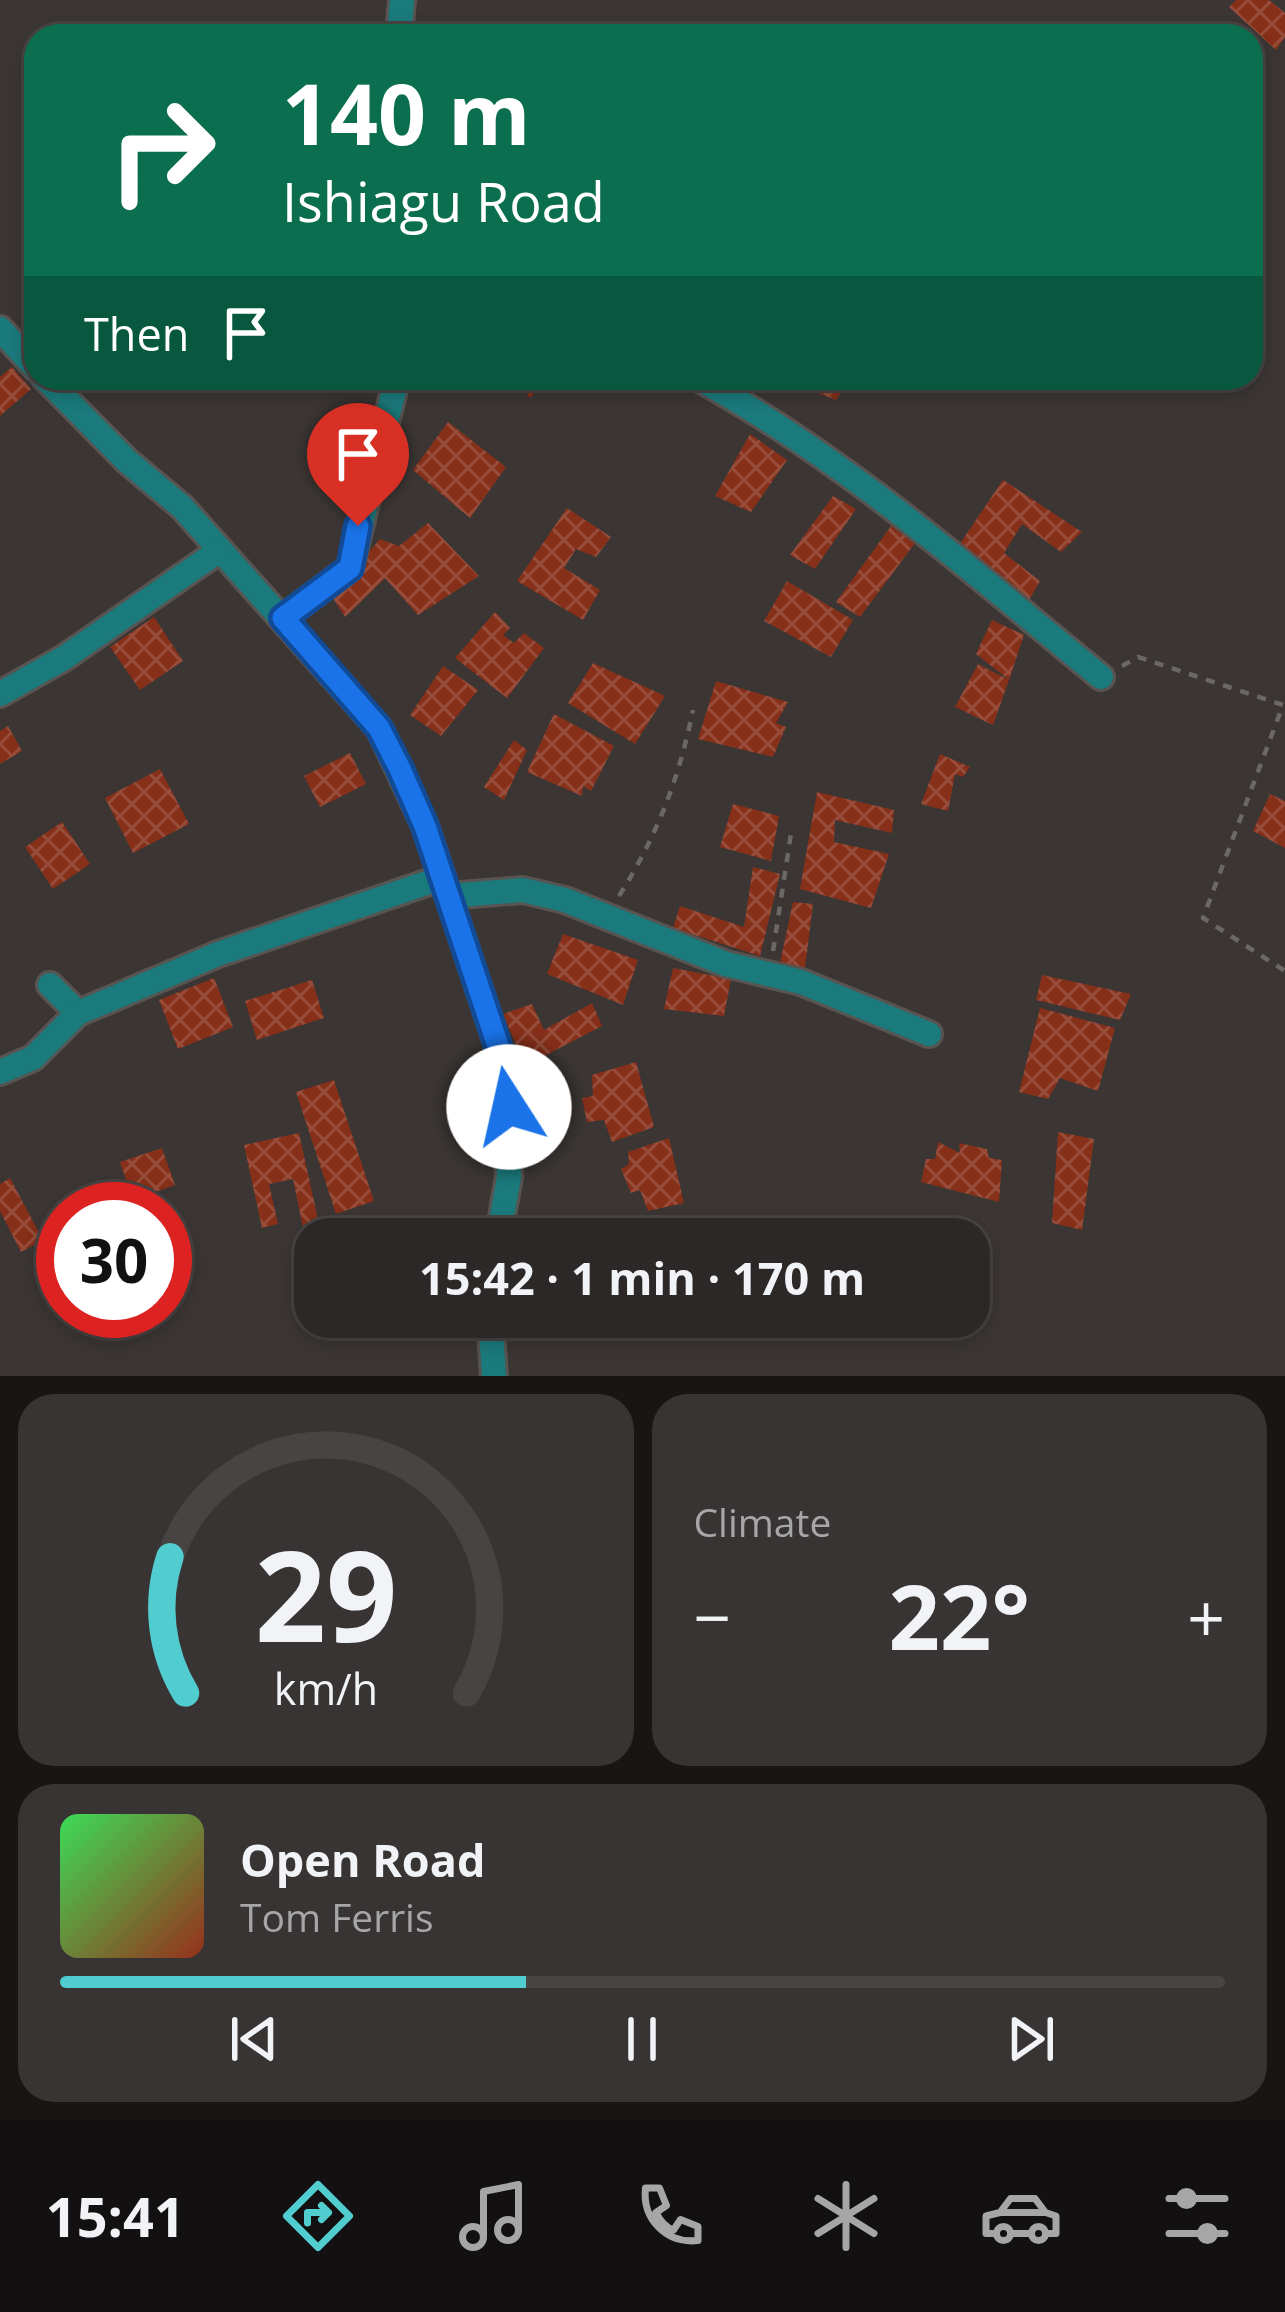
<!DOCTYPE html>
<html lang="en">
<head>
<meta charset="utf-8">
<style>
	body { margin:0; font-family:"Open Sans",sans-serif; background:#383433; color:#f1f3f6; height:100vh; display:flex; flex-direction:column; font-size:45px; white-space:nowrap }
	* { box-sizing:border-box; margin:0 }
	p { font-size:39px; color:#a6a6a7 }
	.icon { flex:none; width:66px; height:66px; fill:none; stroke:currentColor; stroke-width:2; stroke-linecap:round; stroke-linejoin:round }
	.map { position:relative; height:1376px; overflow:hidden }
	.drawer { display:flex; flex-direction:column; gap:18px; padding:18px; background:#181615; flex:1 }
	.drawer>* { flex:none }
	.hud { position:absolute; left:24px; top:24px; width:1239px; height:366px; border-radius:36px; box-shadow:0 6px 18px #0003,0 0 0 3px #484444; background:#0b6e4f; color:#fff; overflow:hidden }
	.speed { position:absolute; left:36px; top:1182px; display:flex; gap:24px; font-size:60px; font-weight:700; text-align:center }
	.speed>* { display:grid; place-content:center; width:156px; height:156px; border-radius:50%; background:#2c2827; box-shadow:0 6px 18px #0003,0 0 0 3px #484444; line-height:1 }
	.speed .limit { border:18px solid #d22; background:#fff; color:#111 }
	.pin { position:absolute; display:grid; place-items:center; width:102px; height:102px; color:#fff; margin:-123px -51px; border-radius:50% 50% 50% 0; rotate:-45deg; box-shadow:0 0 12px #0007 }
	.pin .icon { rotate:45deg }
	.me { position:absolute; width:132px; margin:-66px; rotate:350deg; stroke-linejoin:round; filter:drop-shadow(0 0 9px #0008) }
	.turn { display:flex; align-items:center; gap:42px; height:252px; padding:0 60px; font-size:54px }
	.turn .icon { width:156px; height:156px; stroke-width:2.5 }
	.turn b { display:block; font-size:84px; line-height:102px }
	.then { display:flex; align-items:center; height:114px; padding:0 60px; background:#0003; gap:24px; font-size:45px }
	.big { font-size:90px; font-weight:700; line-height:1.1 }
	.drawer .card { flex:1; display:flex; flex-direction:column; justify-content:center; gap:18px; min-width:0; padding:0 42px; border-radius:36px; background:#383433 }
	.drawer .dial { align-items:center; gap:0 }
	.dial svg { height:312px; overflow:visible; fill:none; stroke:#484444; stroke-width:7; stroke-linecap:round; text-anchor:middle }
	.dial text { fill:#f1f3f6; stroke:none }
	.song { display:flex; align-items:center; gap:36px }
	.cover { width:144px; height:144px; border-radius:18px; background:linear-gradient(135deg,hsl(130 70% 55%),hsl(10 70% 35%)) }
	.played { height:12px; border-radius:6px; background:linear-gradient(90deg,#52cdcf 40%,#484444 40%) }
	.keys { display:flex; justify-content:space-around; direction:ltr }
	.heat { display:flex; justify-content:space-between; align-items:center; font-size:66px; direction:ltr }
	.drawer .tiles { flex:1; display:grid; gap:18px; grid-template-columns:1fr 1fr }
	.card:last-child { grid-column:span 2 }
	.trip { position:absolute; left:294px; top:1218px; width:696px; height:120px; border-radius:36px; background:#2c2827; box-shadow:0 6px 18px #0003,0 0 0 3px #484444; font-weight:700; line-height:120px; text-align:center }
	.menu { display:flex; height:192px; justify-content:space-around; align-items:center; background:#121010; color:#a6a6a7 }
	.menu .icon { width:84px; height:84px }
	.menu .current { color:#52cdcf }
	.menu b { font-size:54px; color:#f1f3f6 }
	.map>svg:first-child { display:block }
</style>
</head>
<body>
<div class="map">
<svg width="1285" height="1376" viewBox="0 0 1285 1376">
	<defs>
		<pattern id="building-cross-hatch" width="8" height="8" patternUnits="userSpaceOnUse" patternTransform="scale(3)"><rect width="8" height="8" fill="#862f19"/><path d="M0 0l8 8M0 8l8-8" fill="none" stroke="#974d3a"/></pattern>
	</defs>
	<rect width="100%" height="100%" fill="#3b3634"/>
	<g fill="url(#building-cross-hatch)">
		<path d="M1236 0H1269L1285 13V37L1276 50 1229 7Z"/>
		<path d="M12 367 31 389 0 416V377Z"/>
		<path d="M517 378H546L530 398Z"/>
		<path d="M779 378H850L836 400Z"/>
		<path d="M448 422 506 467 470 518 413 470Z"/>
		<path d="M750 434 787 460 751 512 715 496Z"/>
		<path d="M1003 480 1082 532 1061 552 1022 524 1004 553 1040 581 1029 600 959 545Z"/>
		<path d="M833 496 856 509 815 569 790 555Z"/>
		<path d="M567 508 611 537 596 557 576 549 564 568 600 590 583 620 517 581Z"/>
		<path d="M428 523 479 576 418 615 385 578 345 617 331 595 380 539 399 546Z"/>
		<path d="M891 526 915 543 860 617 836 602Z"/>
		<path d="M787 581 853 620 831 657 764 621Z"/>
		<path d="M495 612 510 628 503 635 514 643 524 633 544 648 507 698 455 658Z"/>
		<path d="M154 617 183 661 140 690 110 647Z"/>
		<path d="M992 620 1024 635 1009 680 976 654Z"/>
		<path d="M593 663 665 696 635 744 568 703Z"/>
		<path d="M978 664 1009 680 993 725 955 707Z"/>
		<path d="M443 666 478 690 441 736 410 715Z"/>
		<path d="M716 681 788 702 776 723 786 727 773 757 698 739Z"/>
		<path d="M554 714 614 746 591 791 583 786 582 796 527 772Z"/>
		<path d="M8 726 22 751 0 764V731Z"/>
		<path d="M514 740 527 750 504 800 484 787Z"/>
		<path d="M350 753 366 784 320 807 304 776Z"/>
		<path d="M940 754 970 767 963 777 955 774 948 811 921 804Z"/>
		<path d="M160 769 189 824 133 853 105 798Z"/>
		<path d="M817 792 894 810 892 833 835 820 834 842 889 854 871 908 800 889Z"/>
		<path d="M1270 794 1285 801V848L1253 831Z"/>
		<path d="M733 804 779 816 771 861 720 847Z"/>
		<path d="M62 822 90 864 53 889 25 847Z"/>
		<path d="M753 867 780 874 760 956 673 928 680 906 744 927Z"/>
		<path d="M793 902 813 904 805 968 780 963Z"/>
		<path d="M563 934 638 960 623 1005 547 974Z"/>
		<path d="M673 968 731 979 724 1016 664 1009Z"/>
		<path d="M1042 975 1131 994 1120 1020 1036 1000Z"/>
		<path d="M214 978 233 1027 178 1049 159 1000Z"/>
		<path d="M312 980 324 1018 257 1040 245 1001Z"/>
		<path d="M592 1003 602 1026 525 1066 503 1014 532 1004 544 1030Z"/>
		<path d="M1040 1008 1115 1028 1098 1091 1060 1078 1048 1099 1019 1092Z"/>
		<path d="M636 1062 654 1127 612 1142 604 1120 587 1122 582 1098 593 1096 592 1075Z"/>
		<path d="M334 1080 374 1201 336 1214 296 1092Z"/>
		<path d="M1058 1132 1094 1139 1082 1230 1052 1223Z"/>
		<path d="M299 1133 319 1224 303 1228 293 1179 269 1184 278 1224 262 1228 244 1145Z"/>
		<path d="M669 1138 684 1203 648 1211 640 1190 631 1193 621 1169 629 1164 628 1152Z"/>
		<path d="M938 1142 960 1153 959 1143 987 1149 989 1158 1002 1160 999 1202 921 1182 926 1159H935Z"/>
		<path d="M162 1148 175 1185 133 1200 120 1162Z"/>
		<path d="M10 1178 43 1240 21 1252 0 1211V1184Z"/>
	</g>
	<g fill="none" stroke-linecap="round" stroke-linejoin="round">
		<defs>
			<g id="street">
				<path d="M399 36 402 0"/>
				<path d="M0 329 36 368"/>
				<path d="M45 378 127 461 182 507 379 728 425 826 503 1061 509 1177 498 1239"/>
				<path d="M698 378C845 459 972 571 1101 677"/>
				<path d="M283 618 350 568 397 378"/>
				<path d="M0 694 64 658 220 550"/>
				<path d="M448 896 523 890 565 900 726 964 801 982 929 1034"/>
				<path d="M50 985 78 1013"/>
				<path d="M0 1072 33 1058 78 1013 218 954 441 878"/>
				<path d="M490 1317 494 1376"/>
			</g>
		</defs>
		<use href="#street" stroke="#585452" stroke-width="30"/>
		<g stroke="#6c6866" stroke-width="4.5" stroke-dasharray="9 9" stroke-linecap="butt">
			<path d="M1122 666 1138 657 1283 705 1203 918 1285 971"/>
			<path d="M619 896C657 836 679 779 693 710"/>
			<path d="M773 951 792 827"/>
		</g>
		<use href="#street" stroke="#1b7a7c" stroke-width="24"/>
	</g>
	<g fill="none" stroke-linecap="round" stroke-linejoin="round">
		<defs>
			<path id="route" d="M358 526 350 568 283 618 379 728 400 769 425 826 503 1061 509 1107"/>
		</defs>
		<use href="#route" stroke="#114b97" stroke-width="30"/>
		<use href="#route" stroke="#1a73e8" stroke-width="21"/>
	</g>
</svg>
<div class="speed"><div class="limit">30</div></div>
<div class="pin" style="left:358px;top:526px;background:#d93025"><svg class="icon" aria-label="arrive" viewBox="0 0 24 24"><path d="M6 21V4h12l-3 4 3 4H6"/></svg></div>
<svg class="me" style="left:509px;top:1107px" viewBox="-20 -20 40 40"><circle r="19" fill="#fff"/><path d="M0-13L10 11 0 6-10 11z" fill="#1a73e8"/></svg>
<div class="trip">15:42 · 1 min · 170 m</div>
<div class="hud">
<div class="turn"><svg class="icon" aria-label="right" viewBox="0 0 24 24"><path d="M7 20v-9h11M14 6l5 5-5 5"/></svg><div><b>140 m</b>Ishiagu Road</div></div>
<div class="then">Then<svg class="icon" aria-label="arrive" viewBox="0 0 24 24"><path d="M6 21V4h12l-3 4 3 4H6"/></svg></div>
</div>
</div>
<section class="drawer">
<div class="tiles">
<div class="card dial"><svg viewBox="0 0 100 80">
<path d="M14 69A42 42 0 1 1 86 69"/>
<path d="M14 69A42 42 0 0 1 10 34" stroke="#52cdcf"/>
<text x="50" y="56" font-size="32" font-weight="700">29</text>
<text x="50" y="72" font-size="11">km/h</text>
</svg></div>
<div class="card"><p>Climate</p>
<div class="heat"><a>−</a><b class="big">22°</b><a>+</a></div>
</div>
<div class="card">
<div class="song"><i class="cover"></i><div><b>Open Road</b><p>Tom Ferris</p></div></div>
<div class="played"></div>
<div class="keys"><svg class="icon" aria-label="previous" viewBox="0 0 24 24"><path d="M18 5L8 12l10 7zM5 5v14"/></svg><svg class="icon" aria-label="pause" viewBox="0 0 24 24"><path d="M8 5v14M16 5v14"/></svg><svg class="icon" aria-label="next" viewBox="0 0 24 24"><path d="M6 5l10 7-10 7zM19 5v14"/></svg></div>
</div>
</div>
</section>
<nav class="menu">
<b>15:41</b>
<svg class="icon current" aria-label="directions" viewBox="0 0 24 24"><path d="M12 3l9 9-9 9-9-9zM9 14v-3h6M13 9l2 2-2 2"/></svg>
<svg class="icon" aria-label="music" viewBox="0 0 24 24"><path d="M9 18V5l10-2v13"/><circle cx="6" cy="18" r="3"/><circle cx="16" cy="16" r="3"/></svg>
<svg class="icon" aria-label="phone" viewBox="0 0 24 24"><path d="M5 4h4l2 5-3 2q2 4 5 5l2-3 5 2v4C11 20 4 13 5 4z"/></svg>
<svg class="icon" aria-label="climate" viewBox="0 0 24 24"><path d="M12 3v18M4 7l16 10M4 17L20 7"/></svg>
<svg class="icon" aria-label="car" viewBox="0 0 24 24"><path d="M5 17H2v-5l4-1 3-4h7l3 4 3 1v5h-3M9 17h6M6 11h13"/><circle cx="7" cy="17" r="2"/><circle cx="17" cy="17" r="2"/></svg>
<svg class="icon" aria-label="filters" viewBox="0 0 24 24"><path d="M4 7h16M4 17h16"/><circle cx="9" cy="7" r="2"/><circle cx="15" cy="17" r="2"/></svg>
</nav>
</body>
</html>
